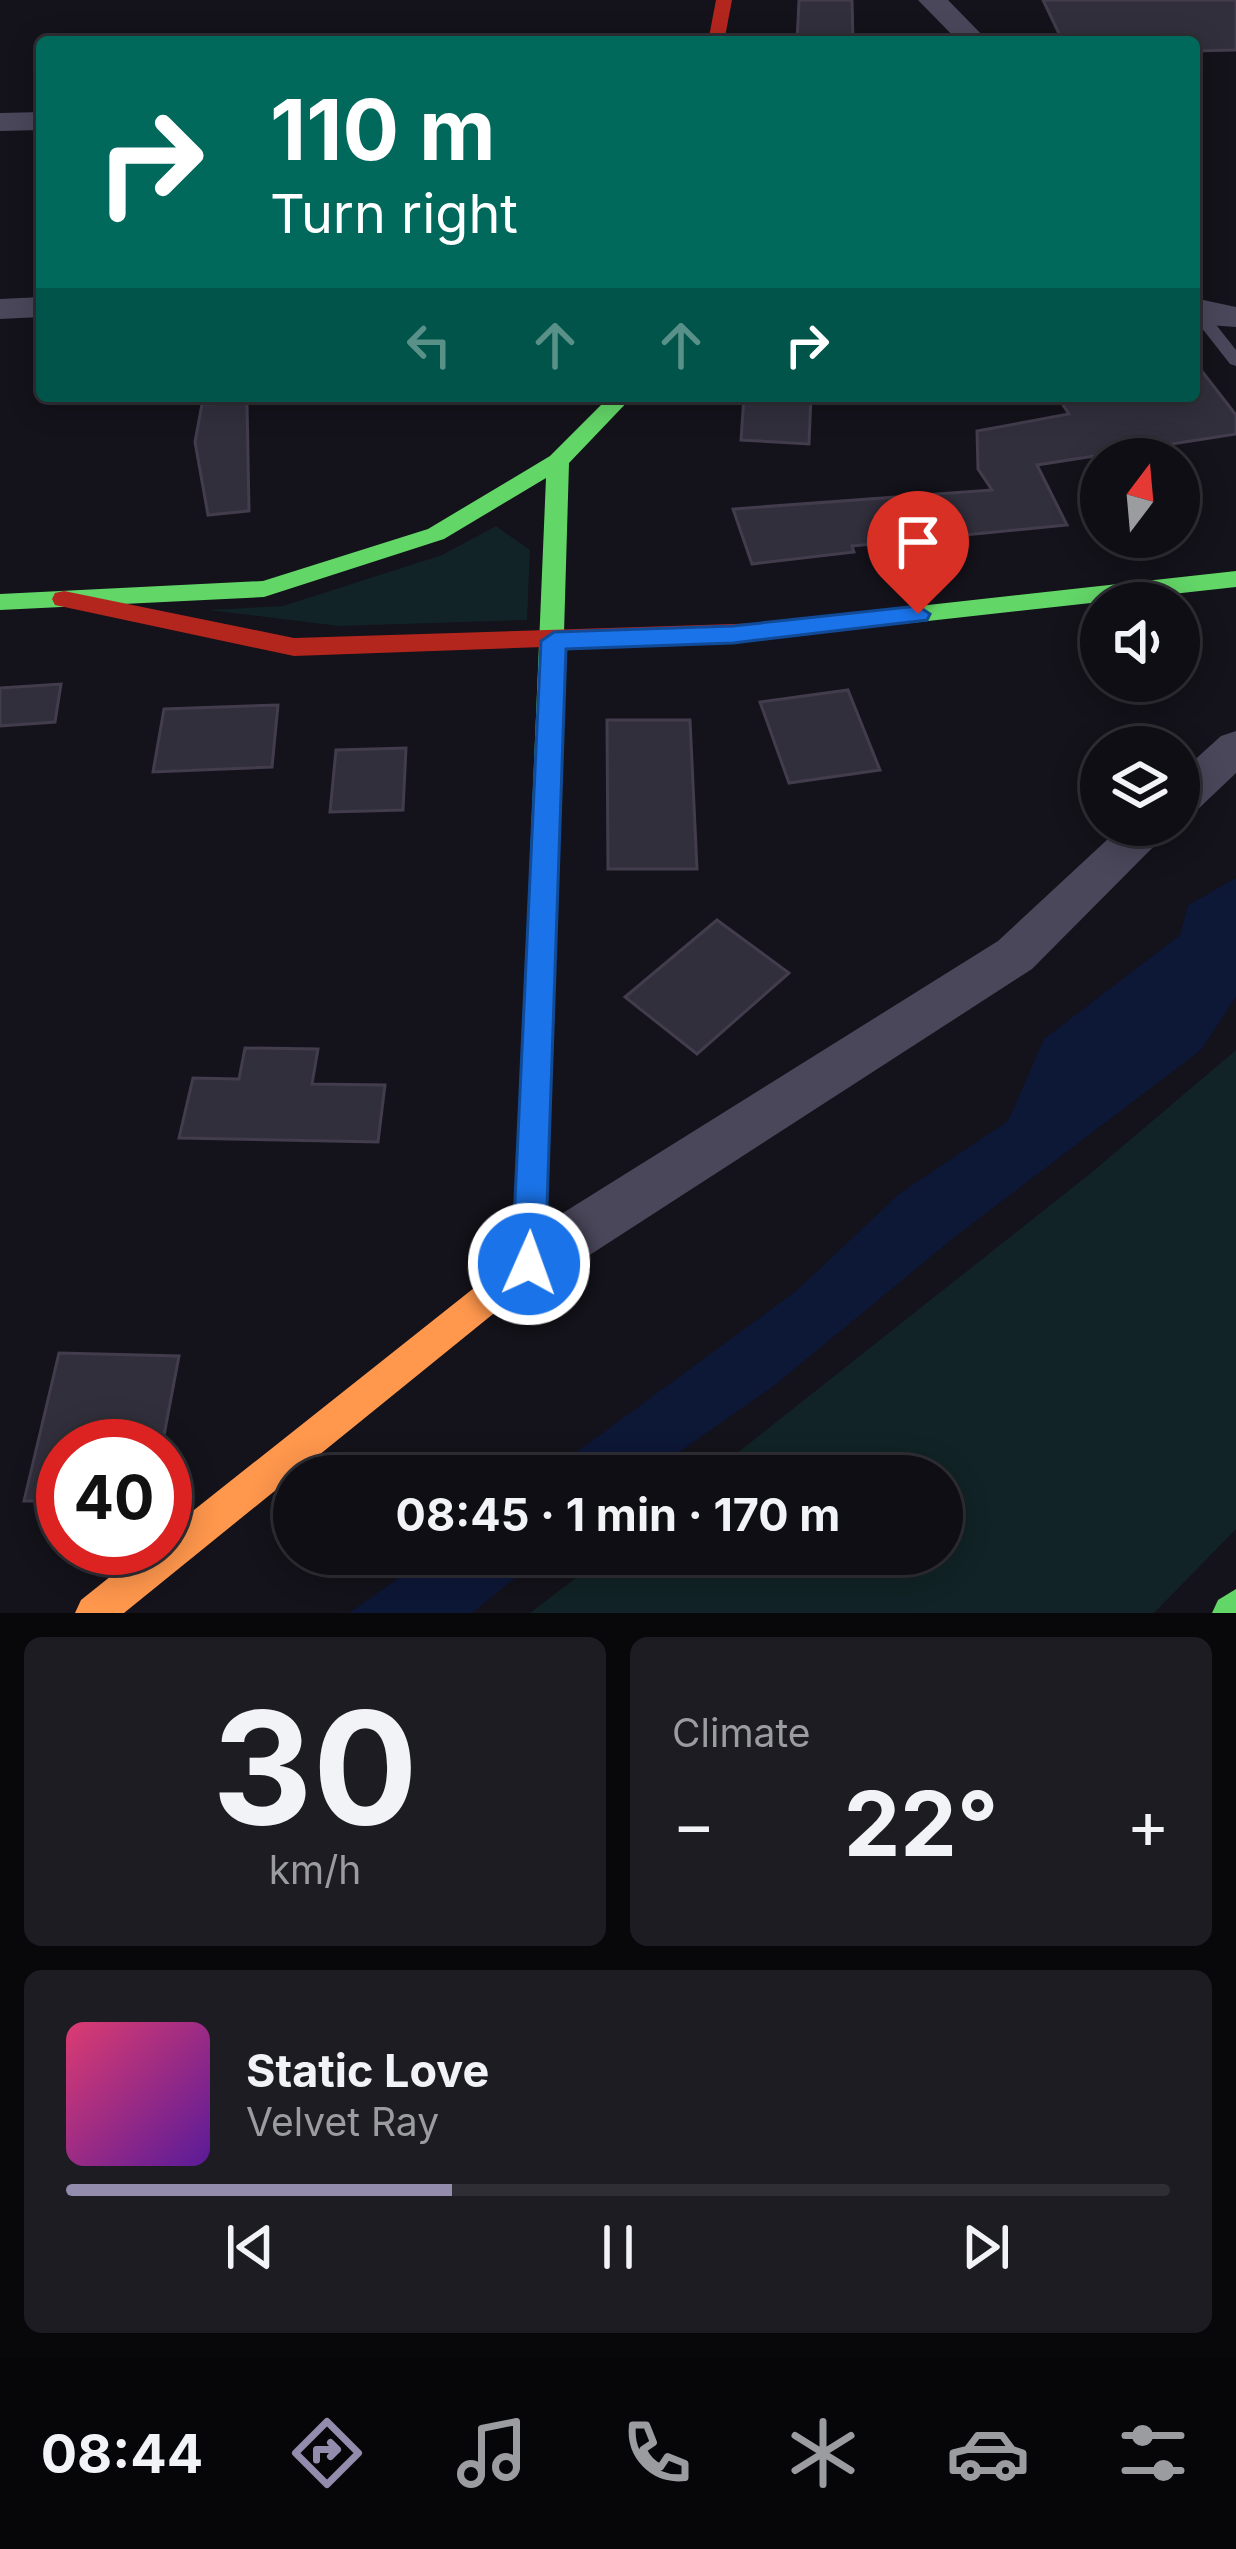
<!DOCTYPE html>
<html lang="en">
<head>
<meta charset="utf-8">
<style>
	body { margin:0; font-family:Inter,sans-serif; background:#1d1c22; color:#f1f3f6; height:100vh; display:flex; flex-direction:column; font-size:45px; white-space:nowrap }
	* { box-sizing:border-box; margin:0 }
	p { font-size:39px; color:#9b9ca0 }
	.icon { flex:none; width:66px; height:66px; fill:none; stroke:currentColor; stroke-width:2; stroke-linecap:round; stroke-linejoin:round }
	.map { position:relative; height:1613px; overflow:hidden }
	.panel { display:flex; flex-direction:column; gap:24px; padding:24px; background:#08080b; flex:1 }
	.panel>* { flex:none }
	.guide { position:absolute; left:36px; top:36px; width:1164px; height:366px; border-radius:12px; box-shadow:0 6px 30px #0003,0 0 0 3px #2f2e34; background:#00695c; color:#fff; overflow:hidden }
	.needle { width:78px; rotate:16deg }
	.tools { position:absolute; left:1080px; top:438px; display:grid; gap:24px }
	.tools a { display:grid; place-items:center; width:120px; height:120px; border-radius:50%; background:#0f0e14; box-shadow:0 6px 30px #0003,0 0 0 3px #2f2e34; font-size:60px }
	.speed { position:absolute; left:36px; top:1419px; display:flex; gap:24px; font-size:60px; font-weight:700; text-align:center }
	.speed>* { display:grid; place-content:center; width:156px; height:156px; border-radius:50%; background:#0f0e14; box-shadow:0 6px 30px #0003,0 0 0 3px #2f2e34; line-height:1 }
	.speed .limit { border:18px solid #d22; background:#fff; color:#111 }
	.pin { position:absolute; display:grid; place-items:center; width:102px; height:102px; color:#fff; margin:-123px -51px; border-radius:50% 50% 50% 0; rotate:-45deg; box-shadow:0 0 12px #0007 }
	.pin .icon { rotate:45deg }
	.me { position:absolute; width:132px; margin:-66px; rotate:2deg; stroke-linejoin:round; filter:drop-shadow(0 0 9px #0008) }
	.turn { display:flex; align-items:center; gap:42px; height:252px; padding:0 36px; font-size:54px }
	.turn .icon { width:156px; height:156px; stroke-width:2.5 }
	.turn b { display:block; font-size:84px; line-height:102px }
	.lanes { display:flex; align-items:center; height:114px; padding:0 36px; background:#0003; justify-content:center; gap:60px; direction:ltr }
	.lanes .off { opacity:.35 }
	.big { font-size:90px; font-weight:700; line-height:1.1 }
	.panel .widget { flex:1; display:flex; flex-direction:column; justify-content:center; gap:18px; min-width:0; padding:0 42px; border-radius:18px; background:#1d1c22 }
	.panel .dial { align-items:center; gap:0 }
	.dial b { font-size:156px; line-height:1 }
	.song { display:flex; align-items:center; gap:36px }
	.cover { width:144px; height:144px; border-radius:18px; background:linear-gradient(135deg,hsl(340 70% 55%),hsl(270 70% 35%)) }
	.played { height:12px; border-radius:6px; background:linear-gradient(90deg,#938cad 35%,#2f2e34 35%) }
	.keys { display:flex; justify-content:space-around; direction:ltr }
	.heat { display:flex; justify-content:space-between; align-items:center; font-size:66px; direction:ltr }
	.panel .tiles { flex:1; display:grid; gap:24px; grid-template-columns:1fr 1fr }
	.widget:last-child { grid-column:span 2 }
	.trip { position:absolute; left:273px; top:1455px; width:690px; height:120px; border-radius:60px; background:#0f0e14; box-shadow:0 6px 30px #0003,0 0 0 3px #2f2e34; font-weight:700; line-height:120px; text-align:center }
	.tab-bar { display:flex; height:192px; justify-content:space-around; align-items:center; background:#060608; color:#9b9ca0 }
	.tab-bar .icon { width:84px; height:84px }
	.tab-bar .selected { color:#938cad }
	.tab-bar b { font-size:54px; color:#f1f3f6 }
	.map>svg:first-child { display:block }
</style>
</head>
<body>
<div class="map">
<svg width="1236" height="1613" viewBox="0 0 1236 1613">
	<rect width="100%" height="100%" fill="#14121a"/>
	<g fill="#112326">
		<path d="M496 526 530 550 527 620 339 626 208 610 283 606 442 555Z"/>
		<path d="M1236 1050V1529L1154 1613H530L607 1554H942V1476H708L1091 1173Z"/>
	</g>
	<g fill="#0d1736">
		<path d="M1236 878V997L1201 1050 956 1236 775 1385 645 1476H544L796 1291 899 1194 1008 1121 1044 1039 1180 935 1188 905Z"/>
		<path d="M433 1554H545L472 1613H349Z"/>
	</g>
	<g fill="#322f3d" stroke="#423c4d" stroke-width="3">
		<path d="M799 0H852L853 42H797Z"/>
		<path d="M1043 0H1236V50L1194 51V42H1063Z"/>
		<path d="M1194 361 1236 415V434L1037 465 1067 525 852 546 854 552 752 564 733 509 992 490 978 469 977 431 1069 414 1057 396H1194Z"/>
		<path d="M744 396H811L809 444 741 440Z"/>
		<path d="M247 403 249 511 208 515 195 442 202 404Z"/>
		<path d="M61 684 55 722 0 726V688Z"/>
		<path d="M848 690 880 770 789 783 760 702Z"/>
		<path d="M278 705 272 767 153 772 164 709Z"/>
		<path d="M607 720H690L697 869H608Z"/>
		<path d="M406 748 403 810 330 812 336 750Z"/>
		<path d="M717 920 789 973 697 1054 625 997Z"/>
		<path d="M245 1048 318 1049 312 1084 385 1085 378 1142 179 1138 193 1078 239 1079Z"/>
		<path d="M59 1353 179 1356 162 1446H63V1501H24Z"/>
	</g>
	<g fill="none" stroke-linecap="round" stroke-linejoin="round">
		<path fill="#4a475b" fill-rule="evenodd" d="M1200 310 1206 312 1236 350V366L1230 364 1194 318V312Z"/>
		<g fill="#4a475b" fill-rule="evenodd">
			<path d="M918 0H948L989 42H959Z"/>
			<path d="M42 112V130L0 131V113Z"/>
			<path d="M42 297V317L0 319V299Z"/>
			<path d="M1194 298 1236 307V327L1194 324Z"/>
			<path d="M1236 731V773L1195 812 1179 817V774L1221 736Z"/>
			<path d="M1123 825H1175L1032 969 548 1282 529 1289 510 1282 501 1264 510 1246 998 941Z"/>
		</g>
		<g fill="#63d668" fill-rule="evenodd">
			<path d="M610 396H633L569 463 551 1074 547 1083 536 1087 525 1083 521 1074 546 478 444 539 264 597 0 610V594L263 581 428 529 550 456Z"/>
			<path d="M1236 571V587L766 639 754 631 766 623Z"/>
			<path d="M1236 1589V1613H1212L1218 1600Z"/>
		</g>
		<path fill="#ff974d" fill-rule="evenodd" d="M536 1061 547 1065 551 1074 546 1264 541 1275 124 1613H75L81 1600 146 1548H165V1533L513 1257 521 1074 525 1065Z"/>
		<g fill="#b3261e" fill-rule="evenodd">
			<path d="M716 0H732L724 42H708Z"/>
			<path d="M64 591 294 638 766 623 778 631 766 639 294 656 55 605 52 599 55 593Z"/>
		</g>
	</g>
	<path fill="#1a73e8" stroke="#114b97" stroke-width="3" d="M918 606 930 614 927 620 733 643 566 649 545 1264 540 1275 529 1279 517 1275 512 1264 541 641 554 632 733 626Z"/>
</svg>
<div class="tools">
<a><svg class="needle" viewBox="-14 -14 28 28"><path d="M0-13l5 13h-10z" fill="#e53935"/><path d="M0 13l5-13h-10z" fill="#9b9ca0"/></svg></a>
<a><svg class="icon" aria-label="sound" viewBox="0 0 24 24"><path d="M4 9h4l5-4v14l-5-4H4zM17 9q2 3 0 6"/></svg></a>
<a><svg class="icon" aria-label="layers" viewBox="0 0 24 24"><path d="M12 4l9 5-9 5-9-5zM3 14l9 5 9-5"/></svg></a>
</div>
<div class="speed"><div class="limit">40</div></div>
<div class="pin" style="left:918px;top:614px;background:#d93025"><svg class="icon" aria-label="arrive" viewBox="0 0 24 24"><path d="M6 21V4h12l-3 4 3 4H6"/></svg></div>
<svg class="me" style="left:529px;top:1264px" viewBox="-20 -20 40 40"><circle r="17" fill="#1a73e8" stroke="#fff" stroke-width="3"/><path d="M0-11L8 9 0 5-8 9z" fill="#fff"/></svg>
<div class="trip">08:45 · 1 min · 170 m</div>
<div class="guide">
<div class="turn"><svg class="icon" aria-label="right" viewBox="0 0 24 24"><path d="M7 20v-9h11M14 6l5 5-5 5"/></svg><div><b>110 m</b>Turn right</div></div>
<div class="lanes"><svg class="icon off" aria-label="left" viewBox="0 0 24 24"><path d="M17 20v-9H6M10 6l-5 5 5 5"/></svg><svg class="icon off" aria-label="ahead" viewBox="0 0 24 24"><path d="M12 20V5M6 11l6-6 6 6"/></svg><svg class="icon off" aria-label="ahead" viewBox="0 0 24 24"><path d="M12 20V5M6 11l6-6 6 6"/></svg><svg class="icon" aria-label="right" viewBox="0 0 24 24"><path d="M7 20v-9h11M14 6l5 5-5 5"/></svg></div>
</div>
</div>
<section class="panel">
<div class="tiles">
<div class="widget dial"><b>30</b><p>km/h</p></div>
<div class="widget"><p>Climate</p>
<div class="heat"><a>−</a><b class="big">22°</b><a>+</a></div>
</div>
<div class="widget">
<div class="song"><i class="cover"></i><div><b>Static Love</b><p>Velvet Ray</p></div></div>
<div class="played"></div>
<div class="keys"><svg class="icon" aria-label="previous" viewBox="0 0 24 24"><path d="M18 5L8 12l10 7zM5 5v14"/></svg><svg class="icon" aria-label="pause" viewBox="0 0 24 24"><path d="M8 5v14M16 5v14"/></svg><svg class="icon" aria-label="next" viewBox="0 0 24 24"><path d="M6 5l10 7-10 7zM19 5v14"/></svg></div>
</div>
</div>
</section>
<nav class="tab-bar">
<b>08:44</b>
<svg class="icon selected" aria-label="directions" viewBox="0 0 24 24"><path d="M12 3l9 9-9 9-9-9zM9 14v-3h6M13 9l2 2-2 2"/></svg>
<svg class="icon" aria-label="music" viewBox="0 0 24 24"><path d="M9 18V5l10-2v13"/><circle cx="6" cy="18" r="3"/><circle cx="16" cy="16" r="3"/></svg>
<svg class="icon" aria-label="phone" viewBox="0 0 24 24"><path d="M5 4h4l2 5-3 2q2 4 5 5l2-3 5 2v4C11 20 4 13 5 4z"/></svg>
<svg class="icon" aria-label="climate" viewBox="0 0 24 24"><path d="M12 3v18M4 7l16 10M4 17L20 7"/></svg>
<svg class="icon" aria-label="car" viewBox="0 0 24 24"><path d="M5 17H2v-5l4-1 3-4h7l3 4 3 1v5h-3M9 17h6M6 11h13"/><circle cx="7" cy="17" r="2"/><circle cx="17" cy="17" r="2"/></svg>
<svg class="icon" aria-label="filters" viewBox="0 0 24 24"><path d="M4 7h16M4 17h16"/><circle cx="9" cy="7" r="2"/><circle cx="15" cy="17" r="2"/></svg>
</nav>
</body>
</html>
